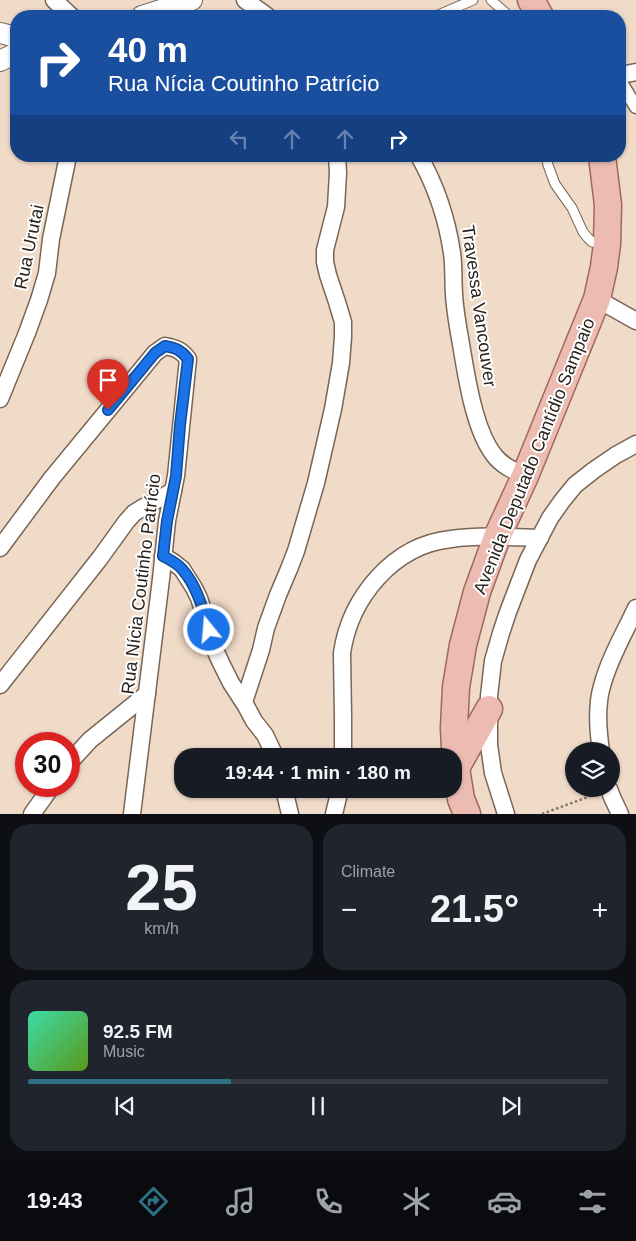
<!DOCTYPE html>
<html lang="en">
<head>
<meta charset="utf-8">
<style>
	body { margin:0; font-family:Helvetica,sans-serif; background:#20242c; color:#f1f3f6; height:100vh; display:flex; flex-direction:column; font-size:19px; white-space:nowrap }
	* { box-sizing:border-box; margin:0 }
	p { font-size:16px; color:#9ea1a6 }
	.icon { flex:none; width:28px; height:28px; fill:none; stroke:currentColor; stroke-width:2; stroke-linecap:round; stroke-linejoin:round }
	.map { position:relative; height:814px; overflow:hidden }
	.details { display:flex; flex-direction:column; gap:10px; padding:10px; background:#0d0f14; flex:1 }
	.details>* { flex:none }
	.hud { position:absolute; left:10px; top:10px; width:616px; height:152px; border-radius:20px; box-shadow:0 1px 4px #0004; background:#1a4fa0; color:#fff; overflow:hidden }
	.tools { position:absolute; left:565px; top:742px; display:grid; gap:10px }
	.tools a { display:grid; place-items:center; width:55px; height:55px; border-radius:50%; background:#171b24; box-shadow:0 1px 4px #0004; font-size:25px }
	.speed { position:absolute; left:15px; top:732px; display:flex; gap:10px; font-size:25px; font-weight:700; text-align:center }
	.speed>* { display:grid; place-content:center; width:65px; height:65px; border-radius:50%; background:#171b24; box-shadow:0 1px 4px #0004; line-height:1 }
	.speed .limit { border:8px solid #d22; background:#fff; color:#111 }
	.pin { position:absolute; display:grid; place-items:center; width:42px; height:42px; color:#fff; margin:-51px -21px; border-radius:50% 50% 50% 0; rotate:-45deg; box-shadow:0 0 5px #0007 }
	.pin .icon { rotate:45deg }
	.me { position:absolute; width:55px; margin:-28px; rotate:343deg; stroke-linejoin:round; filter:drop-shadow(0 0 4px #0008) }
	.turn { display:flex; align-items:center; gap:18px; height:105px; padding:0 15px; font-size:22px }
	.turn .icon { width:65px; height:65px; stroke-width:2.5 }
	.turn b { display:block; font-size:35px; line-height:42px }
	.lanes { display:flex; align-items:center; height:48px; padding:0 15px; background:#0003; justify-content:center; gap:25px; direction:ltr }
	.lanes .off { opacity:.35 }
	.big { font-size:38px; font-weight:700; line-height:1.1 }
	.details .widget { flex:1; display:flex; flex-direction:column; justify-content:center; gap:8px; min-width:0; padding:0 18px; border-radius:20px; background:#20242c }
	.details .dial { align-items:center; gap:0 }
	.dial b { font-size:65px; line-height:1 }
	.song { display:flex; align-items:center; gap:15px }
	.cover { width:60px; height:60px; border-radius:8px; background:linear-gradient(135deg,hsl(160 70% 55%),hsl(90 70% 35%)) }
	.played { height:5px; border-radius:2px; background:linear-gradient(90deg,#2f7084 35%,#363941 35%) }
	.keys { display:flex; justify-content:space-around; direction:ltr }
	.heat { display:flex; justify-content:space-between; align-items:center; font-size:28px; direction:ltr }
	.details .tiles { flex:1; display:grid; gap:10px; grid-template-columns:1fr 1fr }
	.widget:last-child { grid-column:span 2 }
	.trip { position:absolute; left:174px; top:748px; width:288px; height:50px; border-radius:20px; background:#171b24; box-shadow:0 1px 4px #0004; font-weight:700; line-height:50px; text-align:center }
	.menu { display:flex; height:80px; justify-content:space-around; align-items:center; background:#090b0e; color:#9ea1a6 }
	.menu .icon { width:35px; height:35px }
	.menu .current { color:#2f7084 }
	.menu b { font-size:22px; color:#f1f3f6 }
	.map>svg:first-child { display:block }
</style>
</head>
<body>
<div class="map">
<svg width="636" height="814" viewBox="0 0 636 814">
	<rect width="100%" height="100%" fill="#f0dac8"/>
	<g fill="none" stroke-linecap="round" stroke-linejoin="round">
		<defs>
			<g id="service">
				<path d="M491 0 509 16"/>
				<path d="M436 16 473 0"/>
				<path d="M546 156 548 165 555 184 572 208 583 232 588 238 592 242 605 243"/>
			</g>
			<path id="pedestrian" d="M620 81 636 107"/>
			<g id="minor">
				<path d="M54 0 71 16"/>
				<path d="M245 0 267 16"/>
				<path d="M620 75 636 72"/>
				<path d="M419 156C436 186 447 219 452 253 454 267 453 280 454 294 455 313 459 332 462 350 467 380 475 431 494 455 501 465 514 471 525 476"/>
				<path d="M597 299 636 321"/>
				<path d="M0 399 27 333 39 300 47 273 51 239 68 156"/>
				<path d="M0 548 52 478 155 353 165 346C176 348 181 350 188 359L176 476 167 521 161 579 132 814"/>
				<path d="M163 556 173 562 182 569 194 588 199 598 216 652 221 663 231 683 246 706 254 721 265 735 275 756"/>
				<path d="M0 685 100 558 126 522 134 513 142 508 173 491"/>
				<path d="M244 702 261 650 266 628 278 595 289 569 296 551 316 483 333 409 341 363 343 337V322L337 302 328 275 325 262V250L336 207 338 173 337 156"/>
				<path d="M601 751C598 731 596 706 602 686 609 659 624 634 636 608"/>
				<path d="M343 756V717L342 653C350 598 393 545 451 539 480 535 510 537 540 538"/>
				<path d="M69 763 90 740 147 694"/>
				<path d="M284 789 290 814"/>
				<path d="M609 789 612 797 620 814"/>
				<path d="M32 814 52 786"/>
				<path d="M334 814 340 789"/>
				<path d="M506 814 493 773 489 745V696L493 661 501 633 508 612 528 560 550 518 562 501 575 485 594 470 616 455 636 444"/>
			</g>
			<g id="tertiary">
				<path d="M142 16 192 0"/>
				<path d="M0 33 16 37"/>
				<path d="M0 61 16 53"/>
			</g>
			<g id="primary">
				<path d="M531 0 540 16"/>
				<path d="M456 768 489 709"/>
				<path d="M467 814 461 799 456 768 454 728 456 687 463 645 477 592 497 537 525 476 597 299 604 267 607 244 608 205 602 156"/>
			</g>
		</defs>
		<use href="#service" stroke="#796656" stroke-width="11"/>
		<use href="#pedestrian" stroke="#796656" stroke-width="15"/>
		<use href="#minor" stroke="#796656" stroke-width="19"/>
		<use href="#tertiary" stroke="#796656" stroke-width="22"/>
		<use href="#primary" stroke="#a0685b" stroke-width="29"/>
		<path stroke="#84766a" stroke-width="2.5" stroke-dasharray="2.5 2.5" stroke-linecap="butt" d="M542 814 596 794"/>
		<use href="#service" stroke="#fff" stroke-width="9"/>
		<use href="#pedestrian" stroke="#fff" stroke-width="12"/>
		<use href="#minor" stroke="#fff" stroke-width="16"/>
		<use href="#tertiary" stroke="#fff" stroke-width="20"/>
		<use href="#primary" stroke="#ecbbb1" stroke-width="26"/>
	</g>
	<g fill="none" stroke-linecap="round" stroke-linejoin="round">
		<defs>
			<path id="route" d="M108 410 155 353 165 346C176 348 181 350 188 359L180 425 176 476 167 521 163 556C170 560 177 563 182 569 197 586 203 609 209 630"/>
		</defs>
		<use href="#route" stroke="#114b97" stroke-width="12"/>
		<use href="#route" stroke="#1a73e8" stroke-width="9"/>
	</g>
	<g text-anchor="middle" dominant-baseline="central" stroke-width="4" stroke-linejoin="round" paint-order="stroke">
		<g font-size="18" fill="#2a221b" stroke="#fff">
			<text transform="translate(29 247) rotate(-78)">Rua Urutai</text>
			<text transform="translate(479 306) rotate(82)">Travessa Vancouver</text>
			<text transform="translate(534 456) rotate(-68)">Avenida Deputado Cantídio Sampaio</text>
			<text transform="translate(141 584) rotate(-83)">Rua Nícia Coutinho Patrício</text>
		</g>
	</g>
</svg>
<div class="tools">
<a><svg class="icon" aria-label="layers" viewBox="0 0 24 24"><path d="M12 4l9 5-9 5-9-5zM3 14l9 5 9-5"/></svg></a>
</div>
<div class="speed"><div class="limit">30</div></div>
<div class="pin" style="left:108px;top:410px;background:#d93025"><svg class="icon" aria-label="arrive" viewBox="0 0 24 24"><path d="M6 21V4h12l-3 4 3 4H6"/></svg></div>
<svg class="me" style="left:209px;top:630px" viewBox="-20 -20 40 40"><circle r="17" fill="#1a73e8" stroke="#fff" stroke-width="3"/><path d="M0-11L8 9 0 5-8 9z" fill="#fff"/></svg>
<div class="trip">19:44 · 1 min · 180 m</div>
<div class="hud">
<div class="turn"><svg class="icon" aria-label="right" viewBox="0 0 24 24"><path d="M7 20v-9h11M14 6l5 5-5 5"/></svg><div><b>40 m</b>Rua Nícia Coutinho Patrício</div></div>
<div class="lanes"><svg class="icon off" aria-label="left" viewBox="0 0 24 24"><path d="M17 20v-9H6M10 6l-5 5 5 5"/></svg><svg class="icon off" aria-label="ahead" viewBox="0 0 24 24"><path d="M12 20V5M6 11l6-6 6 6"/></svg><svg class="icon off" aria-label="ahead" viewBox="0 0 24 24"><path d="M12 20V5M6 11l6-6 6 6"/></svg><svg class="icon" aria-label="right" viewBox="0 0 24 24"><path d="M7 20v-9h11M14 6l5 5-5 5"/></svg></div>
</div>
</div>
<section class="details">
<div class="tiles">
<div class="widget dial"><b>25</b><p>km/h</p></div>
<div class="widget"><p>Climate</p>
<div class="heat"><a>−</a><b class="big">21.5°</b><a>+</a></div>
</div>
<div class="widget">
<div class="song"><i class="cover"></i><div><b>92.5 FM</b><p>Music</p></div></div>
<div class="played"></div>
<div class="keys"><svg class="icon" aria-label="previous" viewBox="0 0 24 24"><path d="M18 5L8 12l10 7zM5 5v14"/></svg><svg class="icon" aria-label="pause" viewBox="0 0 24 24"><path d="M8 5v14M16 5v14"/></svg><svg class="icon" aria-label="next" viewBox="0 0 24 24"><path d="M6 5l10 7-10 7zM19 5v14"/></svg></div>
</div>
</div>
</section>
<nav class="menu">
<b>19:43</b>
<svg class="icon current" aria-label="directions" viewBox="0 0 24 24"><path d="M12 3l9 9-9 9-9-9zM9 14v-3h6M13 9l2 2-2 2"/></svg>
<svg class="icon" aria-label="music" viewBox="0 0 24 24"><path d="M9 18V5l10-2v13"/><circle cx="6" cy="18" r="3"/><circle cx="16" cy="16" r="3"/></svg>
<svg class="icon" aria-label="phone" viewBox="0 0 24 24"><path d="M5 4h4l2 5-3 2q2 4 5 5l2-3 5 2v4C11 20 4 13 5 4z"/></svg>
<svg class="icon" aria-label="climate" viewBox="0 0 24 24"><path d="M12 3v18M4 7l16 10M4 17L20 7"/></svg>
<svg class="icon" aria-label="car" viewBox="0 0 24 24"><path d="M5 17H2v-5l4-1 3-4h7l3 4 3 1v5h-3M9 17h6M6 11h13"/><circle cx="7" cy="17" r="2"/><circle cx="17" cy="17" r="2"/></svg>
<svg class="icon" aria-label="filters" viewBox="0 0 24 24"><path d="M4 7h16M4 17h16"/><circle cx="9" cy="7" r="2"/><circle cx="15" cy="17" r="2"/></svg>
</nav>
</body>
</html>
